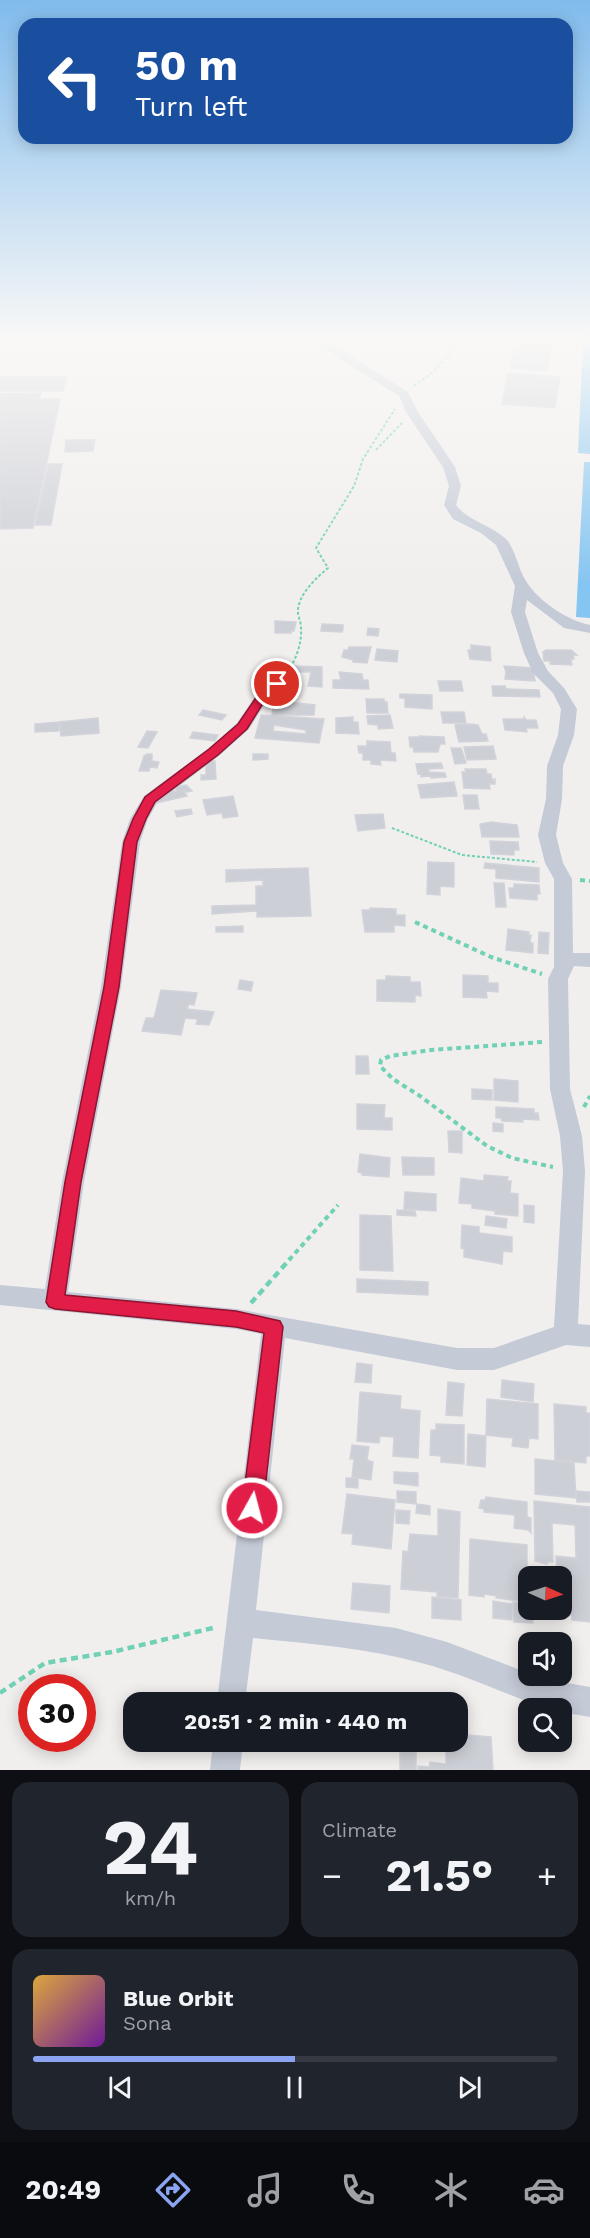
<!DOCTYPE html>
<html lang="en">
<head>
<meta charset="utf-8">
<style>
	body { margin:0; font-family:"Work Sans",sans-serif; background:#20242c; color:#f1f3f6; height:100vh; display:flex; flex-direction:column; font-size:22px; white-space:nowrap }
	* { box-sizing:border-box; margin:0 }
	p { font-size:20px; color:#9ea1a6 }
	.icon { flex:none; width:33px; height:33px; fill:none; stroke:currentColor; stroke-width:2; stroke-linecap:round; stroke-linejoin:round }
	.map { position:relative; height:1770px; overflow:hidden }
	.drawer { display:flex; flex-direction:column; gap:12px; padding:12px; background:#0d0f14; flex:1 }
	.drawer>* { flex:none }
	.banner { position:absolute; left:18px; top:18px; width:555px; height:126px; border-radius:18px; box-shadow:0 3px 15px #0003; background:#1a4fa0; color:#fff; overflow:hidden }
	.needle { width:39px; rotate:93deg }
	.controls { position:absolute; left:518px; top:1566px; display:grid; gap:12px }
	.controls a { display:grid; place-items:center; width:54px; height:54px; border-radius:12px; background:#171b24; box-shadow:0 3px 15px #0003; font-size:30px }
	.speed { position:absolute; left:18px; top:1674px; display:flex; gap:12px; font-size:30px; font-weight:700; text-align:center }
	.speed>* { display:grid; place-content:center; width:78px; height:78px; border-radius:50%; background:#171b24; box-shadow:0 3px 15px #0003; line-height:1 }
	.speed .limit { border:9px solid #d22; background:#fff; color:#111 }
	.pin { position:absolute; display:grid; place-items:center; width:51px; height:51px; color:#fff; margin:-26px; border:3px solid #fff; border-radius:50%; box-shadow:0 2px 6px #0007 }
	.me { position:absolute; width:66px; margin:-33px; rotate:7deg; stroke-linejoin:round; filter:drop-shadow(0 0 4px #0008) }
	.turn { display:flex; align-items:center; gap:21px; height:126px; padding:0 18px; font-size:27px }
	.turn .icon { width:78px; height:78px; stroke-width:2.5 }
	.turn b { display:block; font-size:42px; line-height:51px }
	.big { font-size:45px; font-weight:700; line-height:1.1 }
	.drawer .card { flex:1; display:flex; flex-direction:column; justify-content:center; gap:9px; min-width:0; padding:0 21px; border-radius:18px; background:#20242c }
	.drawer .dial { align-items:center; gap:0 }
	.dial b { font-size:78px; line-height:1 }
	.song { display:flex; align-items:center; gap:18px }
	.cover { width:72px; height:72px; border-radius:9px; background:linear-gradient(135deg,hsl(40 70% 55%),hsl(280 70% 35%)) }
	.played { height:6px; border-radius:3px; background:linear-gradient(90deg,#8ba4f1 50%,#363941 50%) }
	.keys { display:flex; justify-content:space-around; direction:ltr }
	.heat { display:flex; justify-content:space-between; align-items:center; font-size:33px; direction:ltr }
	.drawer .tiles { flex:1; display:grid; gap:12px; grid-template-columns:1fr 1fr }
	.card:last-child { grid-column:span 2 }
	.trip { position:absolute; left:123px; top:1692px; width:345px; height:60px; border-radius:18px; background:#171b24; box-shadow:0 3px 15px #0003; font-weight:700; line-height:60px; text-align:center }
	.tabs { display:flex; height:96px; justify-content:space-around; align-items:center; background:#090b0e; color:#9ea1a6 }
	.tabs .icon { width:42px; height:42px }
	.tabs .on { color:#8ba4f1 }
	.tabs b { font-size:27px; color:#f1f3f6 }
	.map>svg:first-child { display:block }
</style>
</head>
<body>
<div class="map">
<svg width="590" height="1770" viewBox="0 0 590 1770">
	<rect width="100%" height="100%" fill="#f1efee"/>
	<g fill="#85c5f1">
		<path d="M583 339 590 340V454L578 453Z"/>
		<path d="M584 462H590V618L576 617Z"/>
	</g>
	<g fill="#cdcfd6" stroke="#d2d3da" stroke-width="1.5" fill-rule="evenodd">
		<path d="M518 336 554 339 547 371 510 368Z"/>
		<path d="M508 373 560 377 555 408 502 404Z"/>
		<path d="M0 377H67L63 391H0Z"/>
		<path d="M41 393 39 399H60L33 528 0 529V394Z"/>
		<path d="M66 440H95L93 451 65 452Z"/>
		<path d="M48 464H62L51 525H35Z"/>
		<path d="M275 621 296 622 294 631H291V633H275Z"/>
		<path d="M322 624 343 625V629L342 632 321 631Z"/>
		<path d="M368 628 379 629 378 636 367 635Z"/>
		<path d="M471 645 490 647 491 661 470 659 468 650H471Z"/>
		<path d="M349 647H371L367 663 353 662V660L342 657 344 650H348Z"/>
		<path d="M377 649 398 651 397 662 375 660Z"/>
		<path d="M546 650H571L577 655H573L574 659H571L572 665 550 664V661H544L543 652Z"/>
		<path d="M293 666 322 667V687L308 686 311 672H292Z"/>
		<path d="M504 666 533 668 535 681 505 679 506 672Z"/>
		<path d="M339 672 362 674 363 680H368L369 689 333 688V680H341Z"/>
		<path d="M438 681H461L463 691H440Z"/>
		<path d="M492 686H505L506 689 539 690 540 697 493 696Z"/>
		<path d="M400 694 432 695V709L405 707V698H400Z"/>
		<path d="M366 699H384V702H387L388 713H367Z"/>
		<path d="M287 702 315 705 314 715H272L273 707Z"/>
		<path d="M203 710 226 715 222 720 199 715Z"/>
		<path d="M441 712H464L466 723H443Z"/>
		<path d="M261 715 324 719 319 743 255 738ZM274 725 306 730V734L273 731Z"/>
		<path d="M390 715 393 728 378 729V725L368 724 367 716Z"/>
		<path d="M353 717V722H358L359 734 336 733V718Z"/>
		<path d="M524 717 526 720H536L538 728H526L527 732 505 730 503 719H524Z"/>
		<path d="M98 718 99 733 61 736 59 722Z"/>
		<path d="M59 722 60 729 58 731 35 732V724Z"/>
		<path d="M469 724 478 725 482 734H486L488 741 459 742 455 725Z"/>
		<path d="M147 731 157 732 148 748 138 747Z"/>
		<path d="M193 732 218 735 215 741 190 738Z"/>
		<path d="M419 736 444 737 445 744H440L438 752H414L413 747H410L409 737H419Z"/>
		<path d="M367 741 390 742 391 753H395L396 761 380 760 381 765 371 764V760H363V753H359L358 746H367Z"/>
		<path d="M493 746 496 759 467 760 464 747Z"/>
		<path d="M451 748H461L466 763 455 764Z"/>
		<path d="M147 754H152V761L159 762 157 768 150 767 149 771H139L144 756Z"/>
		<path d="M253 754H268V759L253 760Z"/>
		<path d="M206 761H215L216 779 201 780V775H206Z"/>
		<path d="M441 763 443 768 429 769V772L445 773 446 777 431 778 430 776 421 777V773L418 774 416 764Z"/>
		<path d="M465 769H486L487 774H491L492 780 495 779V784H489L490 789 464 788 462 772H466Z"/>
		<path d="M454 782 457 796 421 798 418 785Z"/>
		<path d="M186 785 192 791 187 792 183 789 187 796 156 803 165 793 177 791 175 787Z"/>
		<path d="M463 795H477L479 809H465Z"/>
		<path d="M233 796 238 816 223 818 222 813 207 815 203 800Z"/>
		<path d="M191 809 192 814 177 817 175 811Z"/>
		<path d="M383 814 385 828 358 831 355 815Z"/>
		<path d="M491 822 517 825 519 837H482L480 824Z"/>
		<path d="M490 841 518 842 519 850H514V855L491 854Z"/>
		<path d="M428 862 454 863V887L440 886V895L427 894Z"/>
		<path d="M485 863 539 868V882L496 878V869L484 868Z"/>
		<path d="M308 868 311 916 257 917V911L212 914V906L256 905V886H263V880L226 882V870Z"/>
		<path d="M494 883H504L506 907H496Z"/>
		<path d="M514 884 539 885 540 894H537V900L510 898 509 888H514Z"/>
		<path d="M370 908 396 909V915H405V926L394 925V932H365L362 910H370Z"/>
		<path d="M243 926V932H216V927Z"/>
		<path d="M508 929 529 932 528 935H531L530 943H533V953L506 950Z"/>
		<path d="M539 932 549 933 548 954 538 953Z"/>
		<path d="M463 975 488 976V983H498V992L486 991 487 998 463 997Z"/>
		<path d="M386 976 410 977V982H420L421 996 415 995V1002L377 1001V980H386Z"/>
		<path d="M240 980 253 982 251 991 238 989Z"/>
		<path d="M161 990 197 993 194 1005 189 1004 187 1009 214 1012 209 1025 196 1024 198 1019 185 1018 181 1035 142 1031 146 1018H154Z"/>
		<path d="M356 1056H368L369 1074H356Z"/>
		<path d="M494 1079 518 1081V1102L494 1100Z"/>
		<path d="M472 1089 492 1090V1100L472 1099Z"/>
		<path d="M357 1104 385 1105 384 1118H392V1130L357 1129Z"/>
		<path d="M496 1107 534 1109V1113H538L539 1120 522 1119 523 1122 502 1121 501 1118H496Z"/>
		<path d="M493 1123 503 1124V1132L493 1131Z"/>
		<path d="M448 1131H462V1153L449 1152Z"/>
		<path d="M360 1154 390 1158 389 1177 362 1175V1173L358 1172Z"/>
		<path d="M402 1157 434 1158V1175H403Z"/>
		<path d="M484 1175 508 1177 507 1181H511L510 1193 518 1194V1216L495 1214V1211L472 1208V1204L459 1203 461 1178 484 1181Z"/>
		<path d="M405 1192 436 1194V1211L404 1209Z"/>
		<path d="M524 1205 534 1206V1223L524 1222Z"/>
		<path d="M397 1210 415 1211 416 1216 397 1215Z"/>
		<path d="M360 1215 391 1216 393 1271 360 1270Z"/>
		<path d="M486 1216 507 1219 506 1228 485 1225Z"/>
		<path d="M462 1225 479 1227V1233L512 1237V1252L503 1251 502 1264 464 1257V1249L461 1248Z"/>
		<path d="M357 1279 428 1282V1295L357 1292Z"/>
		<path d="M357 1363 372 1365 371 1383 355 1382Z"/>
		<path d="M502 1380 534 1384 533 1402 501 1397Z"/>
		<path d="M448 1382 464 1384 462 1416 446 1415Z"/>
		<path d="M360 1392 401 1396 400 1409 420 1411 418 1458 393 1456 394 1437 380 1436 379 1443 357 1441Z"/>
		<path d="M487 1399 538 1404V1439L529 1438 528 1448 512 1446 513 1438 486 1435Z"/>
		<path d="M554 1404 586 1407V1413H590V1456H586V1463L555 1460Z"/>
		<path d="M436 1424 464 1425V1464L441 1462V1456L430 1455 431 1430H436Z"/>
		<path d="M468 1434 486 1436 485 1467 467 1465Z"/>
		<path d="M352 1445 369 1447 367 1460 373 1462 371 1480 352 1477 354 1459H350Z"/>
		<path d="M535 1459 574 1463 576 1498 535 1494Z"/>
		<path d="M394 1472 418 1473V1486L394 1483Z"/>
		<path d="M346 1478H358V1488L346 1487Z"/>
		<path d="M397 1491 416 1492V1504L397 1502Z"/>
		<path d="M576 1491 590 1492V1502H577Z"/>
		<path d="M347 1494 395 1500 391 1549 352 1544 353 1534 342 1533Z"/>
		<path d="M486 1497 527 1502V1517L531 1518V1533L528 1530 514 1528 515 1515 484 1512V1509L479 1508 481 1500H485Z"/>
		<path d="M534 1501 590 1507V1622L572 1620V1616L559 1612 561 1576H557L556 1556 576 1558 575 1525 552 1523 553 1562H547V1564L535 1561Z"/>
		<path d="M417 1504 430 1506V1515L416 1513Z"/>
		<path d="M438 1509 460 1512 458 1598 437 1596V1592L401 1589 403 1551 408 1552 410 1534 438 1536Z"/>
		<path d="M396 1510 410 1511 409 1524 396 1523Z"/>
		<path d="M470 1539 527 1545V1573H523L524 1592 519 1591V1601L496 1598 497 1596 484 1594V1597L469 1595Z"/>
		<path d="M353 1583 390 1586 389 1613 351 1609Z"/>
		<path d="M528 1592V1610H532L533 1623 514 1622 513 1602 521 1603V1595H528Z"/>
		<path d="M432 1597 461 1600V1620L432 1618Z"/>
		<path d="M493 1601 512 1604V1620L493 1618Z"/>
		<path d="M468 1735 491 1737 493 1770H418V1766L429 1767 430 1762 446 1764V1742H468Z"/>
		<rect x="400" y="1742" width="16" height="28"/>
	</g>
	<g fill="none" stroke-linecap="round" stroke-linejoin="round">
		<g stroke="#70d1b4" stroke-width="2" stroke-dasharray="3 2" stroke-linecap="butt">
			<path d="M414 386 433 372 466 336"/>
			<path d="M376 450 402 423"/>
			<path d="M285 676C295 662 302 645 301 628 301 621 297 615 298 609 300 593 316 578 328 568L316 548 354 486 363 459 395 409"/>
			<path d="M392 828 462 855 537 862"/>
		</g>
		<g stroke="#70d1b4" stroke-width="4" stroke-dasharray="5 4" stroke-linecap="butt">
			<path d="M580 880 590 881"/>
			<path d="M415 922 491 957 542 974"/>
			<path d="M542 1042 431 1050 390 1056 381 1060 380 1066 393 1079 420 1096 487 1146 512 1158 553 1167"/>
			<path d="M584 1107 590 1096"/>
			<path d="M289 1260 338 1205"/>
		</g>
		<g stroke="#70d1b4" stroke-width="4.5" stroke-dasharray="7 4.5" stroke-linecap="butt">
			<path d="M251 1303 290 1259"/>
			<path d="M0 1693 45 1663 112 1652 217 1627"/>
		</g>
		<g fill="#c4cad6" fill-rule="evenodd">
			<path d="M314 336H325L333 345 408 392 418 412 455 467 461 486 456 505C468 521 491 525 506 539 516 550 518 569 526 581 539 602 567 620 590 625V633L564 628 527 600 525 612 538 653 548 671 564 688 577 709 574 735 563 766 562 799 556 835 563 863 572 879 573 953H590V967L574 966 568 979 570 1089 582 1136 585 1171 578 1324 590 1325V1347L566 1345 494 1370H457L285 1338 256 1610 396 1628 447 1642 528 1673V1676L590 1687V1717L561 1712V1708H547C505 1695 465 1674 421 1663 366 1648 309 1644 253 1638L245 1702H217L261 1334 236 1329 0 1305V1285L45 1289 62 1182 101 987 122 842 130 819 144 796 208 749 237 723 256 695 272 681 277 679 285 684 267 701 249 729 220 755 157 803 148 819 140 842 121 987 84 1182 68 1292 236 1309 457 1348H494L554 1327 563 1171 560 1136 550 1089 548 979 554 967V879L545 863 538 835 546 799 547 766 558 735 561 709 553 693 533 673 524 653 511 612 515 586 496 545 481 533 453 519 444 505 449 486 443 467 406 412 399 396 325 349Z"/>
			<path d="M213 1742H243L240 1770H210Z"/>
		</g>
	</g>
	<linearGradient id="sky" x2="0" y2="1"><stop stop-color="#80bbec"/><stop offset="0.58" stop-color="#f9f8f7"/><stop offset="1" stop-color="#f9f8f7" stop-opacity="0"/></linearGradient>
	<rect width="590" height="584" fill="url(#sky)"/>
	<path fill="#e11d48" stroke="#92132f" stroke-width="1.5" d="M277 680 283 684 265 700 247 729 218 755 155 802 146 819 137 842 119 987 81 1182 65 1295 236 1311 280 1321 283 1327 263 1508 260 1515 252 1518 245 1515 242 1508 264 1333 236 1327 55 1309 49 1307 46 1302 65 1182 104 987 124 842 133 819 145 797 209 749 238 724 257 696Z"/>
</svg>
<div class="controls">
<a><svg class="needle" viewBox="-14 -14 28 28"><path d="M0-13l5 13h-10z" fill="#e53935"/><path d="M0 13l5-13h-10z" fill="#9ea1a6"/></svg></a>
<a><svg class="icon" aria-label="sound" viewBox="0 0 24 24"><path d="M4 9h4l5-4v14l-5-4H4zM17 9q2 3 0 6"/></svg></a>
<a><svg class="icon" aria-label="search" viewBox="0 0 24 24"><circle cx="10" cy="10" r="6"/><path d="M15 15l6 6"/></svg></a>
</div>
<div class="speed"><div class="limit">30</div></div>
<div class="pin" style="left:277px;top:684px;background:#d93025"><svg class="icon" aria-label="arrive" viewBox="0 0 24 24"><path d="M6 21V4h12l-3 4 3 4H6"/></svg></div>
<svg class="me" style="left:252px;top:1508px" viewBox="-20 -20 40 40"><circle r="17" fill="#e11d48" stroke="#fff" stroke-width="3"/><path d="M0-11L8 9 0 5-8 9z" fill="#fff"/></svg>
<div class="trip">20:51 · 2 min · 440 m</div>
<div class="banner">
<div class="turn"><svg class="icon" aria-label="left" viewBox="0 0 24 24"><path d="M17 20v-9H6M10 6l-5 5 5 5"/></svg><div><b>50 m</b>Turn left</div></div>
</div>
</div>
<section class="drawer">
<div class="tiles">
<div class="card dial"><b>24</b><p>km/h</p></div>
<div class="card"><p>Climate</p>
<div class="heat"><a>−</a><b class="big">21.5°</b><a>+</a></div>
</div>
<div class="card">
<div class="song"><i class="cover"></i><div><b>Blue Orbit</b><p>Sona</p></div></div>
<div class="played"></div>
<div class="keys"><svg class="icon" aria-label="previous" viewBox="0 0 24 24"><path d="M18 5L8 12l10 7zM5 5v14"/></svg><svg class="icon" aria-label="pause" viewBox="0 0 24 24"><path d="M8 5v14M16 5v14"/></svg><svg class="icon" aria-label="next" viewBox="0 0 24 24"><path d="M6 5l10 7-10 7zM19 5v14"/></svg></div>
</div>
</div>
</section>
<nav class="tabs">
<b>20:49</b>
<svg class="icon on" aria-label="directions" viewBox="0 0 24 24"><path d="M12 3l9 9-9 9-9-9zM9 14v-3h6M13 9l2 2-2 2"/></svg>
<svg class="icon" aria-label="music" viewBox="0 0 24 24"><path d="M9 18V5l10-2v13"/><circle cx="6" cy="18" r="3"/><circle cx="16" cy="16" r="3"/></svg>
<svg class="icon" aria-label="phone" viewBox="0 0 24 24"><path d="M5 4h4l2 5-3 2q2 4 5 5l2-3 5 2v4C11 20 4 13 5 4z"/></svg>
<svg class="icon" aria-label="climate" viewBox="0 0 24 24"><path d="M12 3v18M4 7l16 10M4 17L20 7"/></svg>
<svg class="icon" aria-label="car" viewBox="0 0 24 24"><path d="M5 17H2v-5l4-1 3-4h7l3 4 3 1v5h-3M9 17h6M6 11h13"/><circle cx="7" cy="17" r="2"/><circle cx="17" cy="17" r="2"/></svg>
</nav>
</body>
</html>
